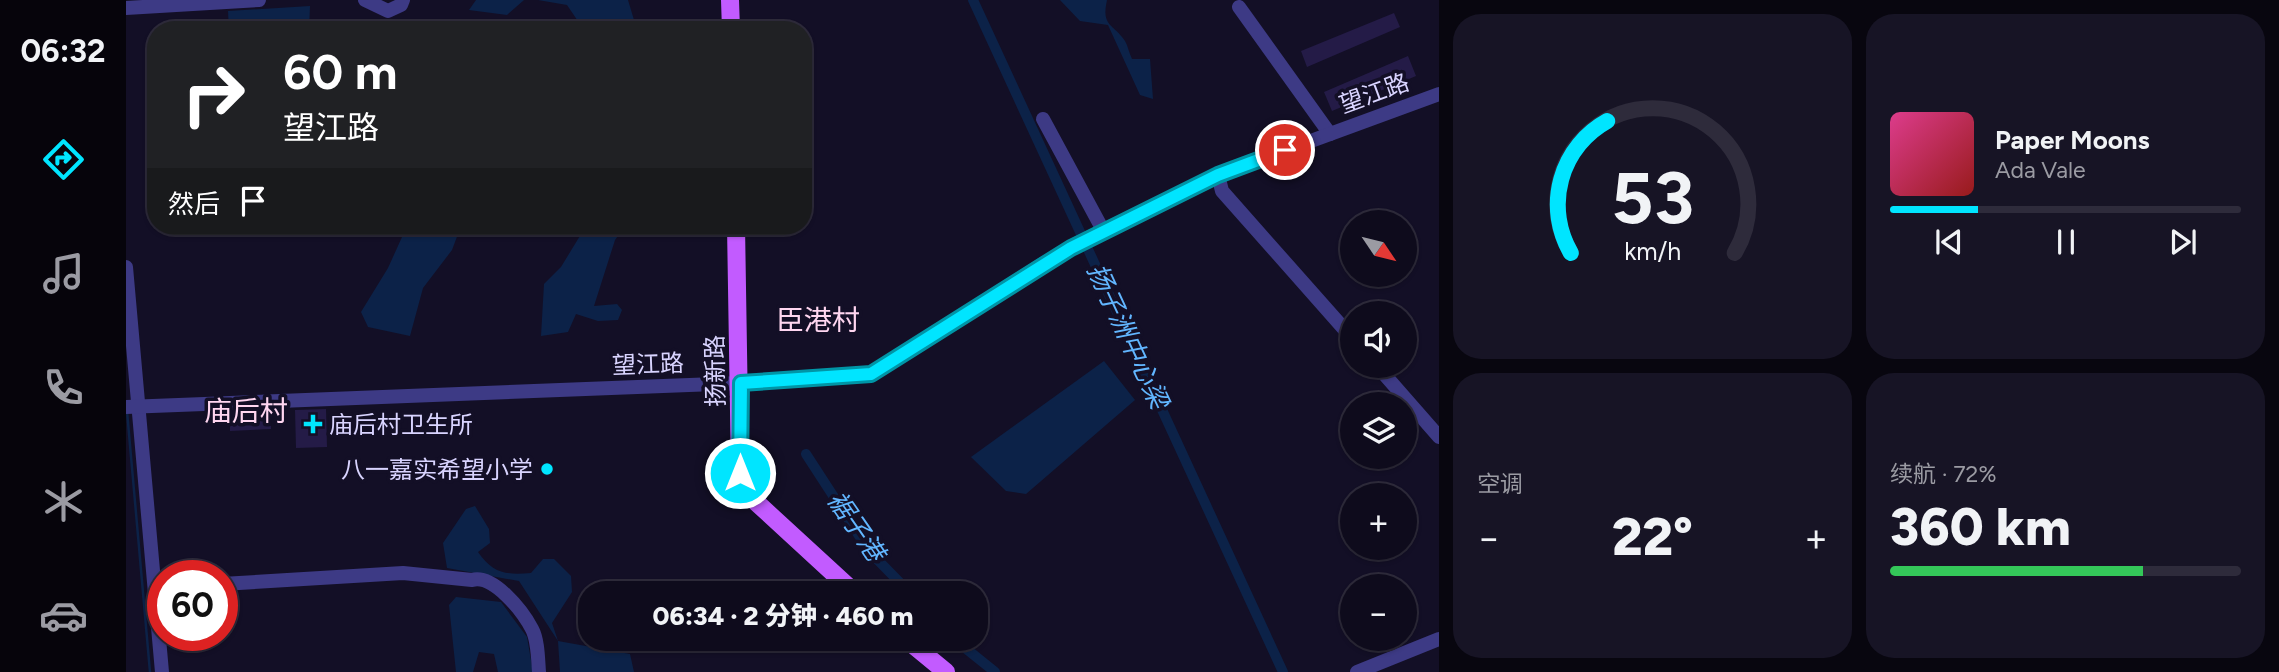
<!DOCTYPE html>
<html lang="zh">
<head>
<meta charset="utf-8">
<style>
	body { margin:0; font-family:Figtree,"Noto Sans SC",sans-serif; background:#171425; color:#f1f3f6; height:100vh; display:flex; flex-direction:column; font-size:26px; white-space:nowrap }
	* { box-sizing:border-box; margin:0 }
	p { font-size:23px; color:#9b9ba3 }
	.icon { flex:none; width:38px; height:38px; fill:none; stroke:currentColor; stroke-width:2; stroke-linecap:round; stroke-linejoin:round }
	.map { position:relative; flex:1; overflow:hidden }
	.sheet { display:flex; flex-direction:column; gap:14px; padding:14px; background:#08060f; width:840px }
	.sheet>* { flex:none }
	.guide { position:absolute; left:21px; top:21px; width:665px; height:214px; border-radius:28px; box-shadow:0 2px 5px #0004,0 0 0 2px #2e2b3b; background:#202124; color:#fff; overflow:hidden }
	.needle { width:46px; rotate:125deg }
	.tools { position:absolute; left:1214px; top:210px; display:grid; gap:14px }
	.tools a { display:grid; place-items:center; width:77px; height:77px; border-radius:50%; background:#0e0b1c; box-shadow:0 2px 5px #0004,0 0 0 2px #2e2b3b; font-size:35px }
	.speed { position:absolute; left:21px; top:560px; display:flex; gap:14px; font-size:35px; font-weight:700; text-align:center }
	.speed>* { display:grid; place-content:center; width:91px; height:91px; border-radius:50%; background:#0e0b1c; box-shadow:0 2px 5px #0004,0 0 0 2px #2e2b3b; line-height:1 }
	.speed .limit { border:10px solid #d22; background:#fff; color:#111 }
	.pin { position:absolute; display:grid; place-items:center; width:60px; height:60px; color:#fff; margin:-30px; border:4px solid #fff; border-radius:50%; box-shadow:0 2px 7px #0007 }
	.me { position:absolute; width:77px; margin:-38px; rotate:0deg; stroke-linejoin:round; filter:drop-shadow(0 0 5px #0008) }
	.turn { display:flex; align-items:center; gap:24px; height:147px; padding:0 21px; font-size:32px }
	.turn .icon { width:91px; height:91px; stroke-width:2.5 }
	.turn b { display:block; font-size:49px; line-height:60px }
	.then { display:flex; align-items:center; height:66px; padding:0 21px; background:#0003; gap:14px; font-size:26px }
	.big { font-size:52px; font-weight:800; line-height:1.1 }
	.sheet .card { flex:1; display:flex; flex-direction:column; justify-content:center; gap:10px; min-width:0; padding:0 24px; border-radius:28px; background:#171425 }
	.sheet .dial { align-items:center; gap:0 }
	.dial svg { height:182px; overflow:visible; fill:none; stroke:#2e2b3b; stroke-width:7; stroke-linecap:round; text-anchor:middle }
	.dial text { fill:#f1f3f6; stroke:none }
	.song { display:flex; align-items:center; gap:21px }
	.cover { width:84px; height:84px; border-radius:10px; background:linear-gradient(135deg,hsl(330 70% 55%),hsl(0 70% 35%)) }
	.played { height:7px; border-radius:4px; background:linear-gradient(90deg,#00e5ff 25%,#2e2b3b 25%) }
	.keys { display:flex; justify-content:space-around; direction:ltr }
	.heat { display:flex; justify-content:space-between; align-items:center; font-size:38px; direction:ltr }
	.charge { height:10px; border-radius:5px; background:linear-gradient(90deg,#34c759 72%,#2e2b3b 0) }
	.sheet .tiles { flex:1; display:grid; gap:14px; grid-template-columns:repeat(2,1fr) }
	.trip { position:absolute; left:452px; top:581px; width:410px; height:70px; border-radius:28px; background:#0e0b1c; box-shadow:0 2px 5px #0004,0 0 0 2px #2e2b3b; font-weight:800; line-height:70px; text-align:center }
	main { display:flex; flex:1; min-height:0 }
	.menu { display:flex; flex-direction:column; width:126px; justify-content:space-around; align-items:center; background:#06040b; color:#9b9ba3 }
	.menu .icon { width:49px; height:49px }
	.menu .on { color:#00e5ff }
	.menu b { font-size:32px; color:#f1f3f6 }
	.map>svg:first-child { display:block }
</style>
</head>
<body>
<main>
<nav class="menu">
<b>06:32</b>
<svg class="icon on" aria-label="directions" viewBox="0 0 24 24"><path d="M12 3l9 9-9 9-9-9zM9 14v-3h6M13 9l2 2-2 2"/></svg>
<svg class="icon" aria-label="music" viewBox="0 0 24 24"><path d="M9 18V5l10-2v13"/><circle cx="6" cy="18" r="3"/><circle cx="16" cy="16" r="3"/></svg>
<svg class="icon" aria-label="phone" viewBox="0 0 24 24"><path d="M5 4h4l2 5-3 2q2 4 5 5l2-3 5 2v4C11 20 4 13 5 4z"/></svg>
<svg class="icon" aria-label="climate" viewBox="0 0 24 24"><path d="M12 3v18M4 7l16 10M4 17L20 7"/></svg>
<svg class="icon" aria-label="car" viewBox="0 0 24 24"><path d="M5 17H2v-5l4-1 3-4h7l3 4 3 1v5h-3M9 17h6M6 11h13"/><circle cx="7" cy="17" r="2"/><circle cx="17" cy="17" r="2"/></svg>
</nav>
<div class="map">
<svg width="1313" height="672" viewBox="0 0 1313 672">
	<rect width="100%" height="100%" fill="#130f26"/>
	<g fill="#0c2248">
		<path d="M350 0H398L381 15 343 10Z"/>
		<path d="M412 0H502L511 30H458L441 5Z"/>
		<path d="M934 0H981C975 27 987 23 999 41 1002 46 1003 53 1006 59H1024L1027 99 1014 95 982 25 954 21Z"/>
		<path d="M184 6 183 30H103L102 11Z"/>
		<path d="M281 226H335L326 250 297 288 284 336 242 327 235 312 262 268Z"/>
		<path d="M460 226H499L489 240 468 306 491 304 496 310 492 320 472 321 450 314 442 332 415 336 418 284 435 267Z"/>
		<path d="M978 361 1009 400 900 494 880 491 845 457Z"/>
		<path d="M349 506 363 529 364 543 352 552C367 574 381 575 405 573L417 559H428L445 576 446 592 426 623 432 641 504 654 508 672H434L432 641 393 581 321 568 317 543 340 509Z"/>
		<path d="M330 597 375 602 401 637 407 672H372L368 654 353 652 347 672H330L323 605Z"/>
	</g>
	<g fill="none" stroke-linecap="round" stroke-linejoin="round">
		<path stroke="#0c2248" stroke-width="2.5" d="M1 411 24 672"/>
		<g stroke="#0c2248" stroke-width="10">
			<path d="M847 0 1157 672"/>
			<path d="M680 454 743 551 784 593"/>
			<path d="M828 639 869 672"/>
		</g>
	</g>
	<g fill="#241b47">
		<path d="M1268 13 1274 27 1181 67 1175 51Z"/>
		<path d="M1282 56 1290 76 1206 111 1198 92Z"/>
		<path d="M200 409 201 447 170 448 169 410Z"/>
		<path d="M144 413 145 429 104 431V416Z"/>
	</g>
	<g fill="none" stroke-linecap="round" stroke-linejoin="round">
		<g stroke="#3d3a85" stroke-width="14">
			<path d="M239 0 262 11 275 5 277 0"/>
			<path d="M1113 7 1204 134"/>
			<path d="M0 8 133 0"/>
			<path d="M917 119 978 232"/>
			<path d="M1092 175 1096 191 1227 339"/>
			<path d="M0 267 36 672"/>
			<path d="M1251 366 1313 437"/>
			<path d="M0 407 615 383 745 374 918 263 1092 175 1313 94"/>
			<path d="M96 584 277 573 346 580C367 574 396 610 406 629 412 640 412 659 413 672"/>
			<path d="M1231 672 1313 639"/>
		</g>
		<g stroke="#c25bff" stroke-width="18">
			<path d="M604 0 605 30"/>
			<path d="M610 226 614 473 630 502 729 593"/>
			<path d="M780 639 820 672"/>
		</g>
	</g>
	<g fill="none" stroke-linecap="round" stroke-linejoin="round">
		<defs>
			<path id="route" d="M614 473 615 383 745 374 945 248 1092 175 1159 150"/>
		</defs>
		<use href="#route" stroke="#0095a6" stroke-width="18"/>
		<use href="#route" stroke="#00e5ff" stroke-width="12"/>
	</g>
	<g fill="#00e5ff" stroke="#130f26" stroke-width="2.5">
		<path d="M183.5 413.5h7v7h7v7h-7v7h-7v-7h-7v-7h7z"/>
		<circle cx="421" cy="469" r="7"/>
	</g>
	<g text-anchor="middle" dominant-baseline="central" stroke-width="7" stroke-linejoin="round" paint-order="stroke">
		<g font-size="24" fill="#d9d4ff" stroke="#130f26">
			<text transform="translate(1248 93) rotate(-20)">望江路</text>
			<text transform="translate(522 364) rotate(-2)">望江路</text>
			<text transform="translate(589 371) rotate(-91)">扬新路</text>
		</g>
		<g font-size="24" fill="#d9d4ff" stroke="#130f26" text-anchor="start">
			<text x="203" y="424">庙后村卫生所</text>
			<text x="407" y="469" text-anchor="end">八一嘉实希望小学</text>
		</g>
		<g font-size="26" font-style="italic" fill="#62b6ff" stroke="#130f26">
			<text transform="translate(1002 336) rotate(65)">扬子洲中心梁</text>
			<text transform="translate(730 526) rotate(55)">裾子港</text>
		</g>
		<g font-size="28" fill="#ffd6f0" stroke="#130f26">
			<text x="692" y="320">臣港村</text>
			<text x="120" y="411">庙后村</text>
		</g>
	</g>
</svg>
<div class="tools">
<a><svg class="needle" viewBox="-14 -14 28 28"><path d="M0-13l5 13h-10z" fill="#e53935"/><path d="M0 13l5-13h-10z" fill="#9b9ba3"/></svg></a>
<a><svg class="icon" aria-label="sound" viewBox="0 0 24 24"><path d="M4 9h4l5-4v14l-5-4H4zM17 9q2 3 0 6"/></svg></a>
<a><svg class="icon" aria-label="layers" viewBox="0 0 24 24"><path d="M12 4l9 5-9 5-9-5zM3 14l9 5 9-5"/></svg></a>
<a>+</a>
<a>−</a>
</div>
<div class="speed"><div class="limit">60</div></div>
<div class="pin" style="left:1159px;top:150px;background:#d93025"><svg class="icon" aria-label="arrive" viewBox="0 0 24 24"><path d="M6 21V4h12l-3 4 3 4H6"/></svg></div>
<svg class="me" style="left:614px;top:473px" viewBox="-20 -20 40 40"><circle r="17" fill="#00e5ff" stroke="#fff" stroke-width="3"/><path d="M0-11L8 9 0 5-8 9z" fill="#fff"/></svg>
<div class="trip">06:34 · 2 分钟 · 460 m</div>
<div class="guide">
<div class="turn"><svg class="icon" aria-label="right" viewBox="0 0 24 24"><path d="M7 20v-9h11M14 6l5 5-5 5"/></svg><div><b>60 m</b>望江路</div></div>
<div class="then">然后<svg class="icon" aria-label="arrive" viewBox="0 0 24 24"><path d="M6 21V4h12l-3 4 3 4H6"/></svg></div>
</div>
</div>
<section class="sheet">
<div class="tiles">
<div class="card dial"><svg viewBox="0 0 100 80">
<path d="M14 69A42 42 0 1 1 86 69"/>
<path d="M14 69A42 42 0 0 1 30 11" stroke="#00e5ff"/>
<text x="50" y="56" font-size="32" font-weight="700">53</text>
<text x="50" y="72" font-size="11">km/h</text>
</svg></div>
<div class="card">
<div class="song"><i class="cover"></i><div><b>Paper Moons</b><p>Ada Vale</p></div></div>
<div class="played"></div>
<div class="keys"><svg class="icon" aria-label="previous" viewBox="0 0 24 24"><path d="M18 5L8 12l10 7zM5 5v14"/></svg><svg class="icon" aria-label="pause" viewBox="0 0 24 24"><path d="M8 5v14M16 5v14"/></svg><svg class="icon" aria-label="next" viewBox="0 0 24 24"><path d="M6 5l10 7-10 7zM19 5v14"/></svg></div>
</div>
<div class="card"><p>空调</p>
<div class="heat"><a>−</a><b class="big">22°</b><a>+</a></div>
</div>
<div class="card"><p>续航 · 72%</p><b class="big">360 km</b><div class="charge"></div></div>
</div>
</section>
</main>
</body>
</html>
